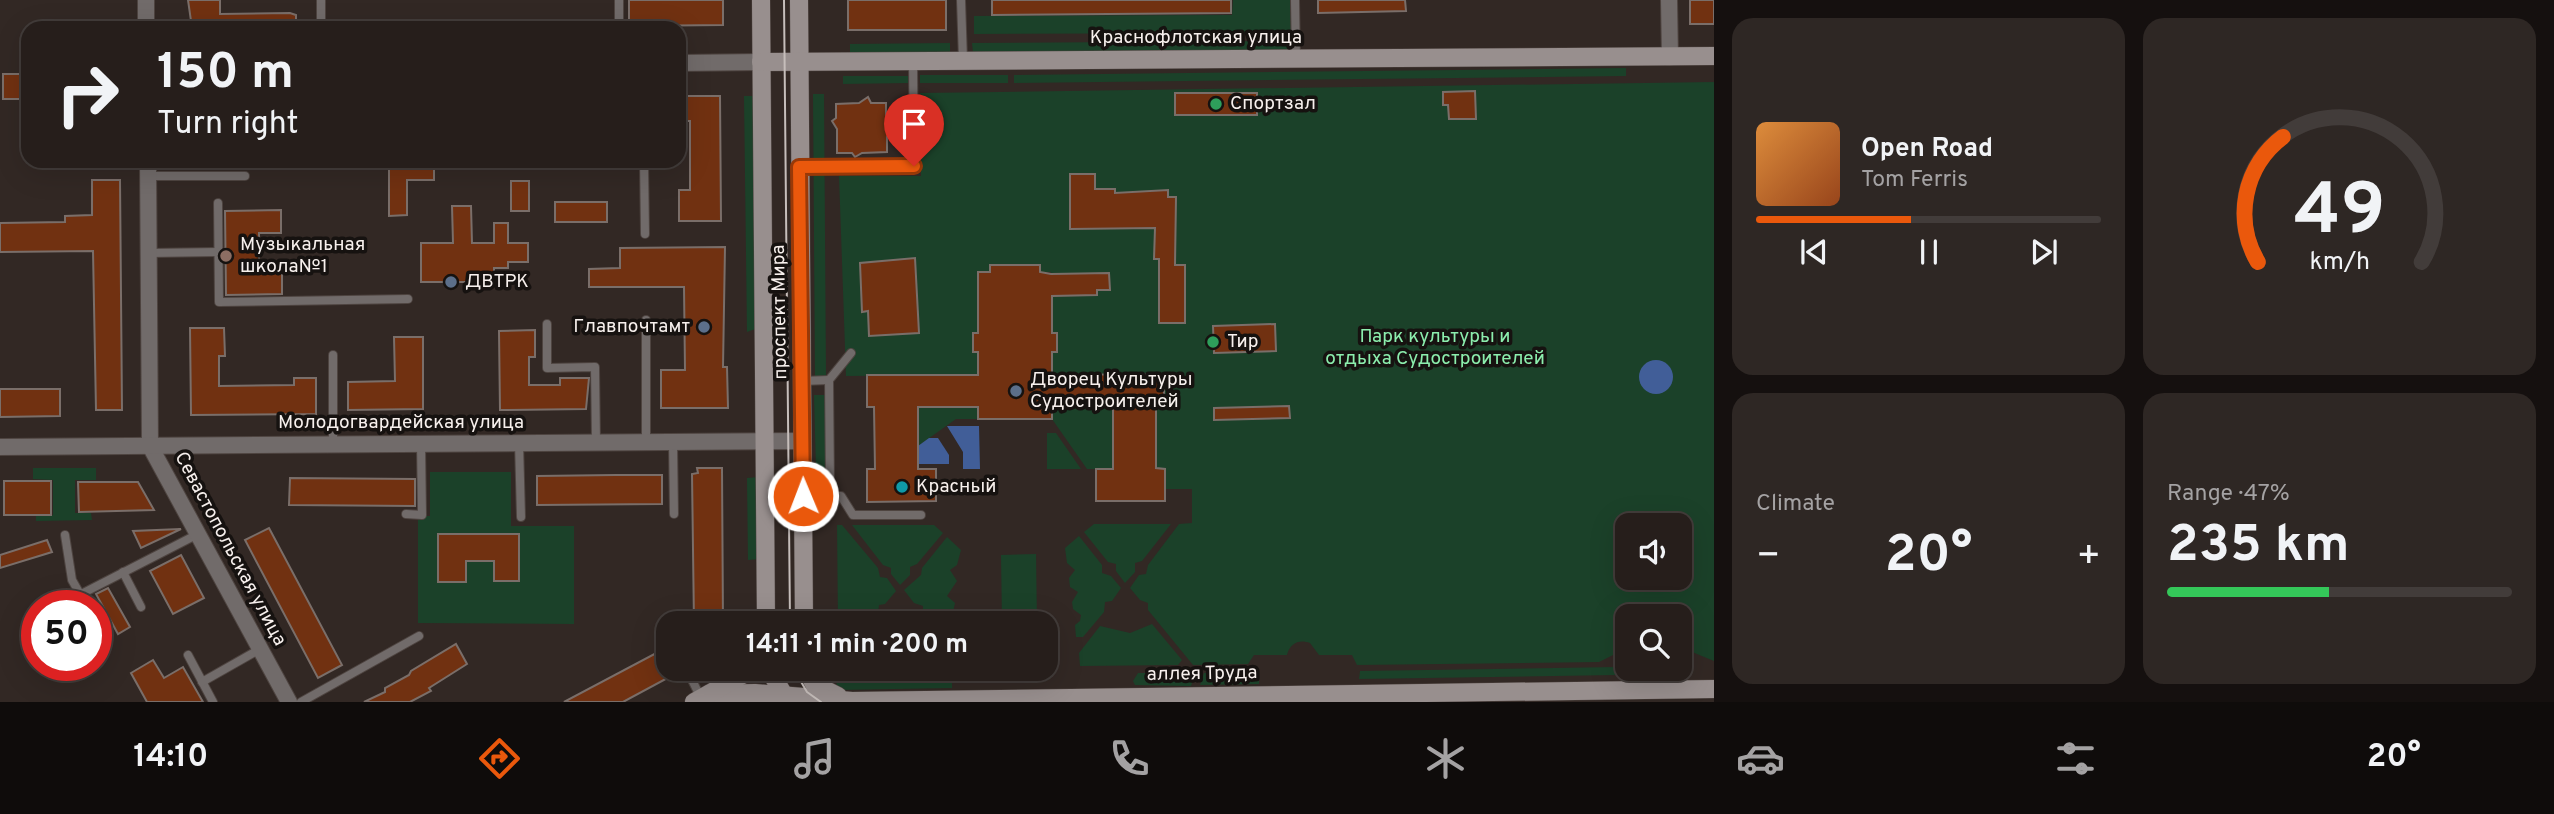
<!DOCTYPE html>
<html lang="en">
<head>
<meta charset="utf-8">
<style>
	body { margin:0; font-family:Overpass,sans-serif; background:#2e2724; color:#f1f3f6; height:100vh; display:flex; flex-direction:column; font-size:26px; white-space:nowrap }
	* { box-sizing:border-box; margin:0 }
	p { font-size:23px; color:#a4a2a3 }
	.icon { flex:none; width:38px; height:38px; fill:none; stroke:currentColor; stroke-width:2; stroke-linecap:round; stroke-linejoin:round }
	.map { position:relative; flex:1; overflow:hidden }
	.details { display:flex; flex-direction:column; gap:18px; padding:18px; background:#15100f; width:840px }
	.details>* { flex:none }
	.guide { position:absolute; left:21px; top:21px; width:665px; height:147px; border-radius:21px; box-shadow:0 7px 28px #0002,0 0 0 2px #423c3a; background:#261e1b; color:#f1f3f6; overflow:hidden }
	.controls { position:absolute; left:1615px; top:513px; display:grid; gap:14px }
	.controls a { display:grid; place-items:center; width:77px; height:77px; border-radius:14px; background:#261e1b; box-shadow:0 7px 28px #0002,0 0 0 2px #423c3a; font-size:35px }
	.speed { position:absolute; left:21px; top:590px; display:flex; gap:14px; font-size:35px; font-weight:700; text-align:center }
	.speed>* { display:grid; place-content:center; width:91px; height:91px; border-radius:50%; background:#261e1b; box-shadow:0 7px 28px #0002,0 0 0 2px #423c3a; line-height:1 }
	.speed .limit { border:10px solid #d22; background:#fff; color:#111 }
	.pin { position:absolute; display:grid; place-items:center; width:60px; height:60px; color:#fff; margin:-72px -30px; border-radius:50% 50% 50% 0; rotate:-45deg; box-shadow:0 0 7px #0007 }
	.pin .icon { rotate:45deg }
	.me { position:absolute; width:77px; margin:-38px; rotate:359deg; stroke-linejoin:round; filter:drop-shadow(0 0 5px #0008) }
	.turn { display:flex; align-items:center; gap:24px; height:147px; padding:0 21px; font-size:32px }
	.turn .icon { width:91px; height:91px; stroke-width:2.5 }
	.turn b { display:block; font-size:49px; line-height:60px }
	.big { font-size:52px; font-weight:700; line-height:1.1 }
	.details .card { flex:1; display:flex; flex-direction:column; justify-content:center; gap:10px; min-width:0; padding:0 24px; border-radius:21px; background:#2e2724 }
	.details .dial { align-items:center; gap:0 }
	.dial svg { height:182px; overflow:visible; fill:none; stroke:#423c3a; stroke-width:7; stroke-linecap:round; text-anchor:middle }
	.dial text { fill:#f1f3f6; stroke:none }
	.song { display:flex; align-items:center; gap:21px }
	.cover { width:84px; height:84px; border-radius:10px; background:linear-gradient(135deg,hsl(30 70% 55%),hsl(20 70% 35%)) }
	.played { height:7px; border-radius:4px; background:linear-gradient(90deg,#ea580c 45%,#423c3a 45%) }
	.keys { display:flex; justify-content:space-around; direction:ltr }
	.heat { display:flex; justify-content:space-between; align-items:center; font-size:38px; direction:ltr }
	.charge { height:10px; border-radius:5px; background:linear-gradient(90deg,#34c759 47%,#423c3a 0) }
	.details .tiles { flex:1; display:grid; gap:18px; grid-template-columns:repeat(2,1fr) }
	.trip { position:absolute; left:656px; top:611px; width:402px; height:70px; border-radius:21px; background:#261e1b; box-shadow:0 7px 28px #0002,0 0 0 2px #423c3a; font-weight:700; line-height:70px; text-align:center }
	.dock { display:flex; height:112px; justify-content:space-around; align-items:center; background:#0f0c0b; color:#a4a2a3 }
	.dock .icon { width:49px; height:49px }
	.dock .selected { color:#ea580c }
	.dock b { font-size:32px; color:#f1f3f6 }
	main { display:flex; flex:1; min-height:0 }
	.map>svg:first-child { display:block }
</style>
</head>
<body>
<main>
<div class="map">
<svg width="1714" height="702" viewBox="0 0 1714 702">
	<rect width="100%" height="100%" fill="#322824"/>
	<g fill="#1b4129" fill-rule="evenodd">
		<path d="M1233 0H1290L1291 33 974 34V16L1232 15Z"/>
		<path d="M1288 41V51L973 53 972 43Z"/>
		<path d="M950 43V53H850V44Z"/>
		<path d="M1626 68V76L1014 83V75Z"/>
		<rect x="920" y="75" width="88" height="8"/>
		<path d="M843 76H908V83L843 84Z"/>
		<path d="M1714 82V661L1680 647V616H1628L1627 648 1599 662 1357 665 1352 655H1319L1310 643C1299 639 1290 643 1287 655H1254L1248 664 1193 665 1148 610V603L1140 600 1130 588 1139 575 1146 574 1148 565 1179 524 1192 523V489H1165V469L1156 468V406H1164V374L1052 375V352H1057V333H1052L1051 272H1040L1039 265H990V272H978V333L973 334V352H978V375L846 376 839 176H921L920 93ZM1628 525H1680V578H1628Z"/>
		<path d="M813 94H824L826 377H815Z"/>
		<path d="M744 96H756L758 328 747 332Z"/>
		<path d="M814 395H826L827 469H816Z"/>
		<path d="M1113 406V469H1087L1052 419V407Z"/>
		<path d="M918 407H978V419H956L918 446Z"/>
		<path d="M1047 433H1056L1081 469H1047Z"/>
		<path d="M33 468H96V480H75V513H91L92 520 36 521V516L53 515V480L33 479Z"/>
		<path d="M430 472H511V526H574V624L418 623V516H430Z"/>
		<path d="M759 477 760 559 748 560 747 478Z"/>
		<path d="M1094 524H1171L1142 561 1135 563V572L1125 583 1116 571V564L1108 562 1084 532Z"/>
		<path d="M837 525H842L878 568 880 577 887 578 896 591 885 604 879 605 878 613 870 623H838Z"/>
		<path d="M852 525H934L943 533 917 564 910 567V575L900 585 891 574V568L883 565Z"/>
		<path d="M1079 536 1102 565V573L1111 576 1121 588 1112 601 1105 602 1104 612 1083 637H1076L1075 625 1080 621 1081 615 1073 609 1072 602 1078 592 1070 587 1069 578 1075 570 1067 563 1065 548Z"/>
		<path d="M947 537 961 550 957 565 950 570 957 581 947 596 955 603 953 612 945 617 946 623H930L923 614V606L914 603 904 590 921 575 922 568Z"/>
		<path d="M1036 554 1037 623H1002L1001 555Z"/>
		<path d="M1152 624 1182 660 1178 665 1080 666 1079 653 1100 626 1130 633Z"/>
		<path d="M1616 667V675L1359 679 1360 671Z"/>
		<path d="M1259 671V684L1200 685 1204 673Z"/>
		<path d="M952 673V688L837 690 836 674Z"/>
		<path d="M1138 673H1196L1191 686 1135 685 1133 681Z"/>
	</g>
	<g fill="#415e98">
		<circle cx="1656" cy="377" r="17"/>
		<path d="M947 426H979L980 469H963V452Z"/>
		<path d="M929 438H938L949 455V464H918V446Z"/>
	</g>
	<g fill="#713111" stroke="#7a6e69" stroke-width="2">
		<path d="M188 0H220V14L290 13 296 15V28H192Z"/>
		<path d="M629 0H723V25L629 26Z"/>
		<rect x="848" y="0" width="98" height="30"/>
		<path d="M992 0H1231V13L992 15Z"/>
		<path d="M1318 0H1405L1406 11 1318 13Z"/>
		<rect x="1690" y="0" width="24" height="24"/>
		<rect x="3" y="74" width="25" height="25"/>
		<path d="M1475 91 1476 119H1449L1448 105H1443V92Z"/>
		<rect x="1175" y="93" width="82" height="22"/>
		<path d="M679 96H720L721 221H679V190H690V121H679Z"/>
		<path d="M868 97 871 103H886V126L891 133 887 137V152L862 153 855 157 852 153H837V129L832 121 836 118V104L859 103Z"/>
		<path d="M389 161H434V180H407V215L389 216Z"/>
		<path d="M1070 174H1095V189H1115V193L1168 190V197H1176L1175 265H1185V323H1159V259H1154L1155 228 1070 229Z"/>
		<path d="M92 180H120L122 410H96L93 251 0 252V223L65 222V216L92 215Z"/>
		<rect x="511" y="181" width="18" height="30"/>
		<rect x="555" y="202" width="52" height="20"/>
		<path d="M452 206H471L472 243H494V223H508V243H528V262H508V268H494V282H421V243H453Z"/>
		<path d="M281 210V233H259V273L282 272V294L226 295 225 211Z"/>
		<path d="M725 247 723 367H727L728 408H661V370H685L684 287H589V269L620 268V248Z"/>
		<path d="M915 258 919 333 869 336 868 311 862 312 860 263Z"/>
		<path d="M990 265H1040V272L1051 274 1109 273 1110 290H1097V295L1052 296V333H1057V352H1052V375L1164 374V406H1156V468L1165 469V501H1096V469H1113V406L1052 407V419H978V407H918V469H936V501L867 502V469H875L874 407H867V375H978V352H973V333H978V272H990Z"/>
		<path d="M1275 324 1276 351 1214 353 1213 326Z"/>
		<path d="M190 328H224L225 356H219V386L294 385V378H316V414L191 415Z"/>
		<path d="M535 330V357H529V385H560V378H589L586 409 500 410 499 331Z"/>
		<path d="M394 337H423V409L348 410V382L395 381Z"/>
		<path d="M0 389H60V416L0 417Z"/>
		<path d="M1289 406 1290 418 1214 420V408Z"/>
		<path d="M697 468H722L723 623H694L692 474 698 473Z"/>
		<path d="M615 475H662V504L537 505V476Z"/>
		<path d="M290 478 415 479V506L289 505Z"/>
		<rect x="4" y="481" width="47" height="34"/>
		<path d="M78 482H138L154 510 79 512Z"/>
		<path d="M269 528 342 665 318 678 245 540Z"/>
		<path d="M181 529 141 548 133 531Z"/>
		<path d="M438 534H519V581H494V561H466V582H438Z"/>
		<path d="M47 540 52 552 0 568V555Z"/>
		<path d="M181 555 204 598 173 614 150 571Z"/>
		<path d="M108 588 130 627 118 634 96 594Z"/>
		<path d="M456 644 467 664 429 688 431 691 410 702H364L385 692V688L409 675 411 671Z"/>
		<path d="M662 650 668 668 675 674 623 702H564Z"/>
		<path d="M153 660 164 678 183 667 203 702H147L131 673Z"/>
	</g>
	<g fill="none" stroke-linecap="round" stroke-linejoin="round">
		<defs>
			<g id="lane">
				<path d="M321 0V28"/>
				<path d="M619 0V28"/>
				<path d="M961 0 963 60"/>
				<path d="M1295 0 1296 59"/>
				<path d="M644 161 645 234"/>
				<path d="M799 167 914 166 913 61"/>
				<path d="M148 176H245"/>
				<path d="M218 203 219 302 408 299"/>
				<path d="M148 253 218 252"/>
				<path d="M646 320V442"/>
				<path d="M547 324V368L595 367 596 443"/>
				<path d="M333 355V444"/>
				<path d="M802 381 829 380"/>
				<path d="M673 442 674 514"/>
				<path d="M519 443 521 517"/>
				<path d="M830 485 829 380 851 353"/>
				<path d="M803 496H841L853 515H921"/>
				<path d="M406 514 422 515 421 444"/>
				<path d="M65 535 72 580 80 594"/>
				<path d="M123 572 141 607"/>
				<path d="M58 606 198 534"/>
				<path d="M667 634 668 636"/>
				<path d="M188 655 213 702"/>
				<path d="M686 668 701 698"/>
				<path d="M202 682 260 649"/>
				<path d="M301 702 419 636"/>
			</g>
			<g id="street">
				<path d="M146 0V28"/>
				<path d="M1669 0 1670 57"/>
				<path d="M679 63 761 62"/>
				<path d="M148 161 150 446 289 702"/>
				<path d="M0 447 803 441"/>
			</g>
			<g id="secondary">
				<path d="M761 0 766 623"/>
				<path d="M799 0 804 623"/>
				<path d="M761 62 1714 56"/>
				<path d="M768 668 787 700"/>
				<path d="M806 668 814 684 838 696"/>
				<path d="M709 694 755 693 852 701 1714 689"/>
				<path d="M694 702 755 668"/>
			</g>
		</defs>
		<use href="#lane" stroke="#4e4440" stroke-width="10"/>
		<use href="#street" stroke="#4e4440" stroke-width="18"/>
		<use href="#secondary" stroke="#4e4440" stroke-width="19"/>
		<use href="#lane" stroke="#716b6a" stroke-width="8"/>
		<use href="#street" stroke="#716b6a" stroke-width="16"/>
		<use href="#secondary" stroke="#988f8e" stroke-width="18"/>
		<g stroke="#c6bebb" stroke-width="2">
			<path d="M784 0 790 623"/>
			<path d="M793 668 807 692 821 702"/>
		</g>
	</g>
	<g fill="none" stroke-linecap="round" stroke-linejoin="round">
		<defs>
			<path id="route" d="M803 496 799 167 914 166"/>
		</defs>
		<use href="#route" stroke="#983908" stroke-width="18"/>
		<use href="#route" stroke="#ea580c" stroke-width="12"/>
	</g>
	<g fill="#2e9e5b" stroke="#161210" stroke-width="2.5">
		<circle cx="1216" cy="104" r="7"/>
		<circle cx="1213" cy="342" r="7"/>
	</g>
	<circle fill="#8d6e63" stroke="#161210" stroke-width="2.5" cx="226" cy="256" r="7"/>
	<g fill="#5c6f8a" stroke="#161210" stroke-width="2.5">
		<circle cx="451" cy="282" r="7"/>
		<circle cx="704" cy="327" r="7"/>
		<circle cx="1016" cy="391" r="7"/>
	</g>
	<circle fill="#0f9aa8" stroke="#161210" stroke-width="2.5" cx="902" cy="487" r="7"/>
	<g text-anchor="middle" dominant-baseline="central" stroke-width="7" stroke-linejoin="round" paint-order="stroke">
		<g font-size="19" fill="#f7f0ed" stroke="#161210">
			<text x="1196" y="38">Краснофлотская улица</text>
			<text transform="translate(780 312) rotate(-91)">проспект Мира</text>
			<text x="401" y="423">Молодогвардейская улица</text>
			<text transform="translate(230 549) rotate(62)">Севастопольская улица</text>
			<text transform="translate(1202 674) rotate(-1)">аллея Труда</text>
		</g>
		<g font-size="19" fill="#f7f0ed" stroke="#161210" text-anchor="start">
			<text x="1230" y="104">Спортзал</text>
			<text x="240" y="245">Музыкальная<tspan x="240" dy="22">школа№1</tspan></text>
			<text x="465" y="282">ДВТРК</text>
			<text x="690" y="327" text-anchor="end">Главпочтамт</text>
			<text x="1227" y="342">Тир</text>
			<text x="1030" y="380">Дворец Культуры<tspan x="1030" dy="22">Судостроителей</tspan></text>
			<text x="916" y="487">Красный</text>
		</g>
		<g font-size="19" fill="#8ceead" stroke="#161210">
			<text x="1435" y="337">Парк культуры и<tspan x="1435" dy="22">отдыха Судостроителей</tspan></text>
		</g>
	</g>
</svg>
<div class="controls">
<a><svg class="icon" aria-label="sound" viewBox="0 0 24 24"><path d="M4 9h4l5-4v14l-5-4H4zM17 9q2 3 0 6"/></svg></a>
<a><svg class="icon" aria-label="search" viewBox="0 0 24 24"><circle cx="10" cy="10" r="6"/><path d="M15 15l6 6"/></svg></a>
</div>
<div class="speed"><div class="limit">50</div></div>
<div class="pin" style="left:914px;top:166px;background:#d93025"><svg class="icon" aria-label="arrive" viewBox="0 0 24 24"><path d="M6 21V4h12l-3 4 3 4H6"/></svg></div>
<svg class="me" style="left:803px;top:496px" viewBox="-20 -20 40 40"><circle r="17" fill="#ea580c" stroke="#fff" stroke-width="3"/><path d="M0-11L8 9 0 5-8 9z" fill="#fff"/></svg>
<div class="trip">14:11 · 1 min · 200 m</div>
<div class="guide">
<div class="turn"><svg class="icon" aria-label="right" viewBox="0 0 24 24"><path d="M7 20v-9h11M14 6l5 5-5 5"/></svg><div><b>150 m</b>Turn right</div></div>
</div>
</div>
<section class="details">
<div class="tiles">
<div class="card">
<div class="song"><i class="cover"></i><div><b>Open Road</b><p>Tom Ferris</p></div></div>
<div class="played"></div>
<div class="keys"><svg class="icon" aria-label="previous" viewBox="0 0 24 24"><path d="M18 5L8 12l10 7zM5 5v14"/></svg><svg class="icon" aria-label="pause" viewBox="0 0 24 24"><path d="M8 5v14M16 5v14"/></svg><svg class="icon" aria-label="next" viewBox="0 0 24 24"><path d="M6 5l10 7-10 7zM19 5v14"/></svg></div>
</div>
<div class="card dial"><svg viewBox="0 0 100 80">
<path d="M14 69A42 42 0 1 1 86 69"/>
<path d="M14 69A42 42 0 0 1 25 14" stroke="#ea580c"/>
<text x="50" y="56" font-size="32" font-weight="700">49</text>
<text x="50" y="72" font-size="11">km/h</text>
</svg></div>
<div class="card"><p>Climate</p>
<div class="heat"><a>−</a><b class="big">20°</b><a>+</a></div>
</div>
<div class="card"><p>Range · 47%</p><b class="big">235 km</b><div class="charge"></div></div>
</div>
</section>
</main>
<nav class="dock">
<b>14:10</b>
<svg class="icon selected" aria-label="directions" viewBox="0 0 24 24"><path d="M12 3l9 9-9 9-9-9zM9 14v-3h6M13 9l2 2-2 2"/></svg>
<svg class="icon" aria-label="music" viewBox="0 0 24 24"><path d="M9 18V5l10-2v13"/><circle cx="6" cy="18" r="3"/><circle cx="16" cy="16" r="3"/></svg>
<svg class="icon" aria-label="phone" viewBox="0 0 24 24"><path d="M5 4h4l2 5-3 2q2 4 5 5l2-3 5 2v4C11 20 4 13 5 4z"/></svg>
<svg class="icon" aria-label="climate" viewBox="0 0 24 24"><path d="M12 3v18M4 7l16 10M4 17L20 7"/></svg>
<svg class="icon" aria-label="car" viewBox="0 0 24 24"><path d="M5 17H2v-5l4-1 3-4h7l3 4 3 1v5h-3M9 17h6M6 11h13"/><circle cx="7" cy="17" r="2"/><circle cx="17" cy="17" r="2"/></svg>
<svg class="icon" aria-label="filters" viewBox="0 0 24 24"><path d="M4 7h16M4 17h16"/><circle cx="9" cy="7" r="2"/><circle cx="15" cy="17" r="2"/></svg>
<b>20°</b>
</nav>
</body>
</html>
